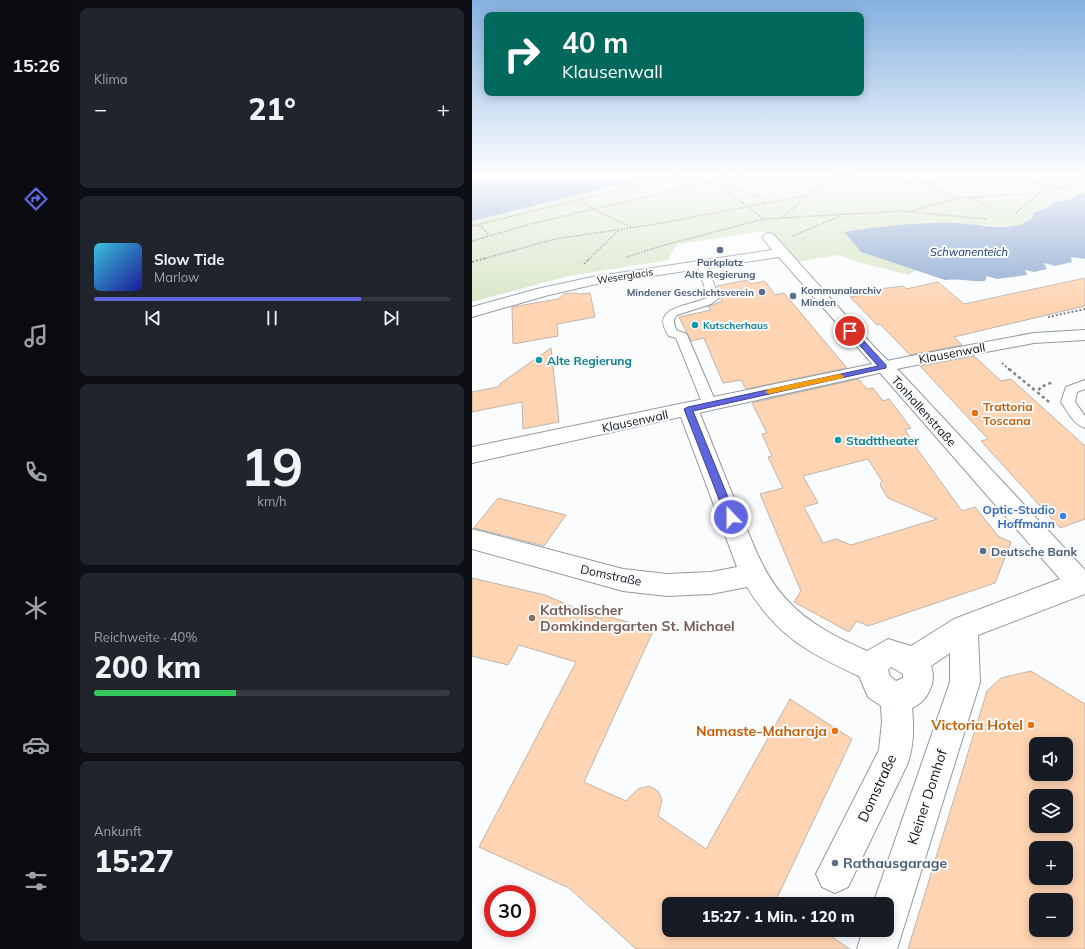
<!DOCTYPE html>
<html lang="de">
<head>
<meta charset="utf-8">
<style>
	body { margin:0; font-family:Mulish,sans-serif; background:#20242c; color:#f1f3f6; height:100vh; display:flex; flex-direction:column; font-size:15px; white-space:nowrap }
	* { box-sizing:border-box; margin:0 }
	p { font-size:13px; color:#9ea1a6 }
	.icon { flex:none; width:22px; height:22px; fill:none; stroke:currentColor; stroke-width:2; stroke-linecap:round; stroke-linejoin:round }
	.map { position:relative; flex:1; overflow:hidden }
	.drawer { display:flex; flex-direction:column; gap:8px; padding:8px; background:#0d0f14; width:400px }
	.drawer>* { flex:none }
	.guide { position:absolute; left:12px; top:12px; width:380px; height:84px; border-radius:8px; box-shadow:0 2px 10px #0003; background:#00695c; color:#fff; overflow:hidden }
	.buttons { position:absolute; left:557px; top:737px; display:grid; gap:8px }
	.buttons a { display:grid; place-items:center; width:44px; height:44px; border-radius:8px; background:#171b24; box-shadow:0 2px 10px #0003; font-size:20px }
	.speed { position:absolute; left:12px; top:885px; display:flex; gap:8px; font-size:20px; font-weight:700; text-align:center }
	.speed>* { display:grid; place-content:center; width:52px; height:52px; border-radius:50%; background:#171b24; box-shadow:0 2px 10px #0003; line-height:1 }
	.speed .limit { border:6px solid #d22; background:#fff; color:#111 }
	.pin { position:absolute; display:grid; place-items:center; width:34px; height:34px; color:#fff; margin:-17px; border:2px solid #fff; border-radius:50%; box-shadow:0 1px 4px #0007 }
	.me { position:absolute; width:44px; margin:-22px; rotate:338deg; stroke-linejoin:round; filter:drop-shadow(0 0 3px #0008) }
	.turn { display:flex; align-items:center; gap:14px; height:84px; padding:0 12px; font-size:18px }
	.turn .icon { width:52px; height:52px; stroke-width:2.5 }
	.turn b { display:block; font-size:28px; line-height:34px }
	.big { font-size:30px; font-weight:800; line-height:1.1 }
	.drawer .tile { flex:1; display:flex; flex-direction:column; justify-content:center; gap:6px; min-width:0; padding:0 14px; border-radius:8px; background:#20242c }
	.drawer .dial { align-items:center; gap:0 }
	.dial b { font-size:52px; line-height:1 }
	.song { display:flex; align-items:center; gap:12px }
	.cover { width:48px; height:48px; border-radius:6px; background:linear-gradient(135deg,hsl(190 70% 55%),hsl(240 70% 35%)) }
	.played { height:4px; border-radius:2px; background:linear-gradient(90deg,#6066de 75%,#363941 75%) }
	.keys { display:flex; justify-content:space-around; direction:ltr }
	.heat { display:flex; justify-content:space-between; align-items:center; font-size:22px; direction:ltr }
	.charge { height:6px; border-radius:3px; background:linear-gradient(90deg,#34c759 40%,#363941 0) }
	.trip { position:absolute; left:190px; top:897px; width:232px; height:40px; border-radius:8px; background:#171b24; box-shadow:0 2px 10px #0003; font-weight:800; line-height:40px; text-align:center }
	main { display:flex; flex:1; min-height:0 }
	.menu { display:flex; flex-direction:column; width:72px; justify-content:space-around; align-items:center; background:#090b0e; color:#9ea1a6 }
	.menu .icon { width:28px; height:28px }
	.menu .on { color:#6066de }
	.menu b { font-size:18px; color:#f1f3f6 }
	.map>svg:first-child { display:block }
</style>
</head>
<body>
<main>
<nav class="menu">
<b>15:26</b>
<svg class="icon on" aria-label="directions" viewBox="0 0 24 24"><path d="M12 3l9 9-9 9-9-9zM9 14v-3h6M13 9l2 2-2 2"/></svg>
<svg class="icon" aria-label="music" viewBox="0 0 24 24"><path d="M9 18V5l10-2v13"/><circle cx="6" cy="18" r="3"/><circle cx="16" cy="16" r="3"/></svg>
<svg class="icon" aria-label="phone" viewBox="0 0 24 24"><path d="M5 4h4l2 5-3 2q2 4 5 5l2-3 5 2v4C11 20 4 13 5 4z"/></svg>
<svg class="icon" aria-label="climate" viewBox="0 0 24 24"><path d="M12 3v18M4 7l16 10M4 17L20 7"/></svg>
<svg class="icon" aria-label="car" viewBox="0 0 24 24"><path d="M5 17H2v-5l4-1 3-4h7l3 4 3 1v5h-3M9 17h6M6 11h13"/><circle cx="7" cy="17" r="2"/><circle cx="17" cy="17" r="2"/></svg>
<svg class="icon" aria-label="filters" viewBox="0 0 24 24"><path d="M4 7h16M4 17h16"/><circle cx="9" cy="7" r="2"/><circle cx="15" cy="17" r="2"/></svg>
</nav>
<section class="drawer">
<div class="tile"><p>Klima</p>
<div class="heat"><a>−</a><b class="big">21°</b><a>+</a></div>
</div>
<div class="tile">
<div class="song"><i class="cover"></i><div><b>Slow Tide</b><p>Marlow</p></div></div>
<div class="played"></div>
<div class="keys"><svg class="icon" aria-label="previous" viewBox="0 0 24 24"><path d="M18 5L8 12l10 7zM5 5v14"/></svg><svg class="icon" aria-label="pause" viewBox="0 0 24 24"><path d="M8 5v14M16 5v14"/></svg><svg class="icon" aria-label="next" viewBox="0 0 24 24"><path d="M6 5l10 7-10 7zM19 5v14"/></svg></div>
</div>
<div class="tile dial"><b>19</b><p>km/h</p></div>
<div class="tile"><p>Reichweite · 40%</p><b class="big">200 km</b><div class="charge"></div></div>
<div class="tile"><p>Ankunft</p><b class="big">15:27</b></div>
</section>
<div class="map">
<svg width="613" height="949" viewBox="0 0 613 949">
	<rect width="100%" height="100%" fill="#fafcfe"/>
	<path fill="#d8e6c7" d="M191 174H613V192L598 199 583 202 574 208 566 210 556 222 542 227 487 223 448 224 372 232 389 252 444 270 437 275 385 262 367 255 319 263 292 231 206 244 200 251 196 260 97 276 0 302V221Z"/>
	<g fill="#8eaad1">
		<path d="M0 174H191L0 221Z"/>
		<path d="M392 174H482L444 177Z"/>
		<path d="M613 192V259L599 257 600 262 583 266 572 263 575 269 562 272 553 270 555 275 525 279 515 276 513 281C499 282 486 278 473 280L389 252 372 232C410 226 449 222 487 223 505 224 525 229 542 226 549 225 556 222 561 217V213L574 208 583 202 598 199Z"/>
	</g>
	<g fill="#ffd4b3" stroke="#beb4ac" fill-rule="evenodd">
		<path d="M613 278V306L482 337 490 345 438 355 408 324 405 325 378 297 396 294 406 289 432 286 434 289 466 282 492 304Z"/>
		<path d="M275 280 278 284 293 281 303 295 312 293 375 368 274 389 269 380 251 383 232 338 219 341 207 317 239 310 236 307 250 301 245 286Z"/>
		<path d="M101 293 108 294 118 293 123 317 85 324 86 336 41 344 40 307 86 299 92 294Z"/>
		<path d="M79 348 87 422 51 429 50 402 0 412V392L26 387 29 383Z"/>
		<path d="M502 356 529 381 539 379 613 446V519L588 528 509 441 516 439 448 366Z"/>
		<path d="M386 379 395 389 401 388 411 401 417 399 439 428 433 430 444 446H443L490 511 503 507 526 536 539 542 523 583 396 626 385 621 377 632 322 602 329 591 288 494 311 488 296 457 300 456 290 434 295 433 280 403ZM396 459 410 481 408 485 416 498 465 519 379 545 364 539 351 543 332 507 346 503 331 476Z"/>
		<path d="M26 498 94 515 72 546 2 528Z"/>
		<path d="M0 578 73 595 129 619 130 615 182 629 112 782 154 801 166 789 177 786 186 791 190 800 186 816 234 849 318 699 380 739 304 900 310 904H197V930H350L378 949H164L97 888 7 847 104 662 47 645 36 665 0 656Z"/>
		<path d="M559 671 613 704V949H436L515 691 529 678ZM564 744H594V774H564ZM564 796H594V826H564ZM564 848H594V878H564ZM564 900H594V930H564Z"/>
	</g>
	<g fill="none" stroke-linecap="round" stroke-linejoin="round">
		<defs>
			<g id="lane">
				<path d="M230 262 235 265 247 298 239 304 205 315C200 320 202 325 205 331L213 333 215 335 245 405 243 408H233L231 405 204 338 197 336C176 305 219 307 236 297L225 265Z"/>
				<path d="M613 380V389L605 392 603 402 613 416V428C601 424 596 412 589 402L594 387Z"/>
			</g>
			<path id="street" d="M296 233 301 234 404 349 432 376 613 570V594L506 635 508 682 425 949H385L391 930H415V904H401L478 682V653L459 666C465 682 456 701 440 708 442 727 442 747 435 765L376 887 363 893 350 887 344 874 407 750 410 722 409 706 396 697 387 676C336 653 305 636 275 587L239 594 195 596 151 591 0 549V529L151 569 195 574 239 572 265 567 206 409 209 405 216 403 223 405 226 409C240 443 253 477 267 510 281 543 291 575 316 601 337 624 366 638 395 651L416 639 439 646 482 619 588 579 307 257 120 285 73 296 0 317V307L65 289 120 277 300 250 290 237ZM419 667 431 674V678L424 681 418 676 416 670Z"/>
			<path id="secondary" d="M613 330V340L562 343 434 367 0 463V447L434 357 562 333Z"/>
		</defs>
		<use href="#lane" stroke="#909aa2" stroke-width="2"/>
		<use href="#street" stroke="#909aa2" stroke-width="2"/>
		<use href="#secondary" stroke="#909aa2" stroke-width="2"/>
		<g stroke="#7e8183" stroke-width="1.5" stroke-dasharray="1.5 1.5" stroke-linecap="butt">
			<path d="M246 174 253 178"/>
			<path d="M367 174 444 184 524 178 595 187"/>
			<path d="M248 180 259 188 291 198 293 203"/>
			<path d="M454 184 484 197"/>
			<path d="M256 192 292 219"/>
			<path d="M498 197 519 209"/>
			<path d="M108 199 121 209 159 227"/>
			<path d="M440 211 485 198 568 193"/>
			<path d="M544 213 568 193 595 187 605 182 602 174"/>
			<path d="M311 217 336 195"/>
			<path d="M0 226 213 174"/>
			<path d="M6 226 10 227 17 235"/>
			<path d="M320 236 369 216"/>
			<path d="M0 241 62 223 274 174"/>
			<path d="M155 257 189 246 292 219 430 211 514 219"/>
			<path d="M11 259 83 239 185 224 336 195 361 176 367 174"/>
			<path d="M117 259 147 230"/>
		</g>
		<g stroke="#7e8183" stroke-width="2" stroke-dasharray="2 2" stroke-linecap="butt">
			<path d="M0 262 14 258"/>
			<path d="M112 264 118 258"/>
			<path d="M576 317 613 309"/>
			<path d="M530 363 538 370"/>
		</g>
		<g stroke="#7e8183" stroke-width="2.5" stroke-dasharray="3 3" stroke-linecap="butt">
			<path d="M537 369 565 392"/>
			<path d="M577 402 565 392 569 387 581 382"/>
		</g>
		<use href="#lane" fill="#fff" fill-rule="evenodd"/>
		<use href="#street" fill="#fff" fill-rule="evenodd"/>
		<use href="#secondary" fill="#fff" fill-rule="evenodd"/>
		<path stroke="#7e8183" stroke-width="1.5" stroke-dasharray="1.5 1.5" stroke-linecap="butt" d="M227 174 256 192"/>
	</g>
	<linearGradient id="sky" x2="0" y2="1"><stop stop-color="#84b0df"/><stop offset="0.57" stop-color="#fdfeff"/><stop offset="1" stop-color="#fdfeff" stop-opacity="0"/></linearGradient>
	<rect width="613" height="307" fill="url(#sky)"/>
	<path fill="#6066de" stroke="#3e4290" d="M376 329H381L414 365V368L221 411 264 517 262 520H255L212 409 216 407 406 366 376 332Z"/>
	<path fill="#f59e0b" d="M368 374 372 376 371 378 297 394 293 392 297 389Z"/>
	<g fill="#5c6f8a" stroke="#fafcfe" stroke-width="1.5">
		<circle cx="248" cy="250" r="4"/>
		<circle cx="290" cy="292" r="4"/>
		<circle cx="321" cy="296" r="4"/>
		<circle cx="511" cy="551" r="4"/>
		<circle cx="363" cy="863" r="4"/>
	</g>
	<g fill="#0f9aa8" stroke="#fafcfe" stroke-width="1.5">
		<circle cx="223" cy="325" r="4"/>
		<circle cx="67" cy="360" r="4"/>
		<circle cx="366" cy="440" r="4"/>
	</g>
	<g fill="#e8710a" stroke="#fafcfe" stroke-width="1.5">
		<circle cx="503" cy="413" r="4"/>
		<circle cx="559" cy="725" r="4"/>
		<circle cx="363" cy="731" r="4"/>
	</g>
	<circle fill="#3f7fe0" stroke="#fafcfe" stroke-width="1.5" cx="591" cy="516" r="4"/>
	<circle fill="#8d6e63" stroke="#fafcfe" stroke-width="1.5" cx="60" cy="618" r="4"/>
	<g text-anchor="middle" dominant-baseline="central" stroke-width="4" stroke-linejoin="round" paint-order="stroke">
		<g font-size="10" font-weight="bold" fill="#4e5e75" stroke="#fafcfe">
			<text x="248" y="262">Parkplatz<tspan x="248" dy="12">Alte Regierung</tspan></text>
			<text x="329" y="290" text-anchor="start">Kommunalarchiv<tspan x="329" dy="12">Minden</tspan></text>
			<text x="282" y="292" text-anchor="end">Mindener Geschichtsverein</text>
		</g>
		<g font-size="10" fill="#101417" stroke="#fafcfe">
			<text transform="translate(153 276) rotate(-9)">Weserglacis</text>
		</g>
		<g font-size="10" font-weight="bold" fill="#0d838f" stroke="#fafcfe" text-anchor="start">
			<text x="231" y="325">Kutscherhaus</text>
		</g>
		<g font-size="11" font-style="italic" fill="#163a6b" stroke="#fafcfe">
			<text x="497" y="252">Schwanenteich</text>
		</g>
		<g font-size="12" fill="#101417" stroke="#fafcfe">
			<text transform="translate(480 353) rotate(-11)">Klausenwall</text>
			<text transform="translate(452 411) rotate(48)">Tonhallenstraße</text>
			<text transform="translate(163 421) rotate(-12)">Klausenwall</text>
			<text transform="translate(139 575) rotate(12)">Domstraße</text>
		</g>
		<g font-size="12" font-weight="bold" fill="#0d838f" stroke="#fafcfe" text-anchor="start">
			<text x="75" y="360">Alte Regierung</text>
			<text x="374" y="440">Stadttheater</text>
		</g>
		<g font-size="12" font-weight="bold" fill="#c56008" stroke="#fafcfe" text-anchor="start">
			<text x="511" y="406">Trattoria<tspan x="511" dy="14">Toscana</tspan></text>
		</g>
		<g font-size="12" font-weight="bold" fill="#366cbe" stroke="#fafcfe" text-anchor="end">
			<text x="583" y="509">Optic-Studio<tspan x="583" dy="14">Hoffmann</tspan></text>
		</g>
		<g font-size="12" font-weight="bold" fill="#4e5e75" stroke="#fafcfe" text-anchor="start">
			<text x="519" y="551">Deutsche Bank</text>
		</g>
		<g font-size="14" font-weight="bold" fill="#785e54" stroke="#fafcfe" text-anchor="start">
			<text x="68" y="610">Katholischer<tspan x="68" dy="16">Domkindergarten St. Michael</tspan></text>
		</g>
		<g font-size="14" font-weight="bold" fill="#c56008" stroke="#fafcfe" text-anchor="end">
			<text x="551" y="725">Victoria Hotel</text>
			<text x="355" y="731">Namaste-Maharaja</text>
		</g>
		<g font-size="14" fill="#101417" stroke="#fafcfe">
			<text transform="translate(405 788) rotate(-65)">Domstraße</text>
			<text transform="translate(455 797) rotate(-72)">Kleiner Domhof</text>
		</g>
		<g font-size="14" font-weight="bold" fill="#4e5e75" stroke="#fafcfe" text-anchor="start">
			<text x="371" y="863">Rathausgarage</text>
		</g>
	</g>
</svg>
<div class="buttons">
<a><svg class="icon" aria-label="sound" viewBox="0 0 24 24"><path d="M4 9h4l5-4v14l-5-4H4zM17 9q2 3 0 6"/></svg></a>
<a><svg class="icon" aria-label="layers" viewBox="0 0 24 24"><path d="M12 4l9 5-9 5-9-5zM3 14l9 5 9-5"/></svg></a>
<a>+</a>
<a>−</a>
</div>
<div class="speed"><div class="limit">30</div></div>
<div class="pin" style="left:378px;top:331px;background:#d93025"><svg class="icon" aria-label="arrive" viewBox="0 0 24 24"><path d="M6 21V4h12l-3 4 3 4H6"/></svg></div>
<svg class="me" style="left:259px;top:517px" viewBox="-20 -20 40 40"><circle r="17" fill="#6066de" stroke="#fff" stroke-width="3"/><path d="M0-11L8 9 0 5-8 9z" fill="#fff"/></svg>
<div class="trip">15:27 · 1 Min. · 120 m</div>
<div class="guide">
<div class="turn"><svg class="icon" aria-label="right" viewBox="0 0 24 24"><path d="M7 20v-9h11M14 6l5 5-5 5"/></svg><div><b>40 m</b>Klausenwall</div></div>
</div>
</div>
</main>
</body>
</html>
